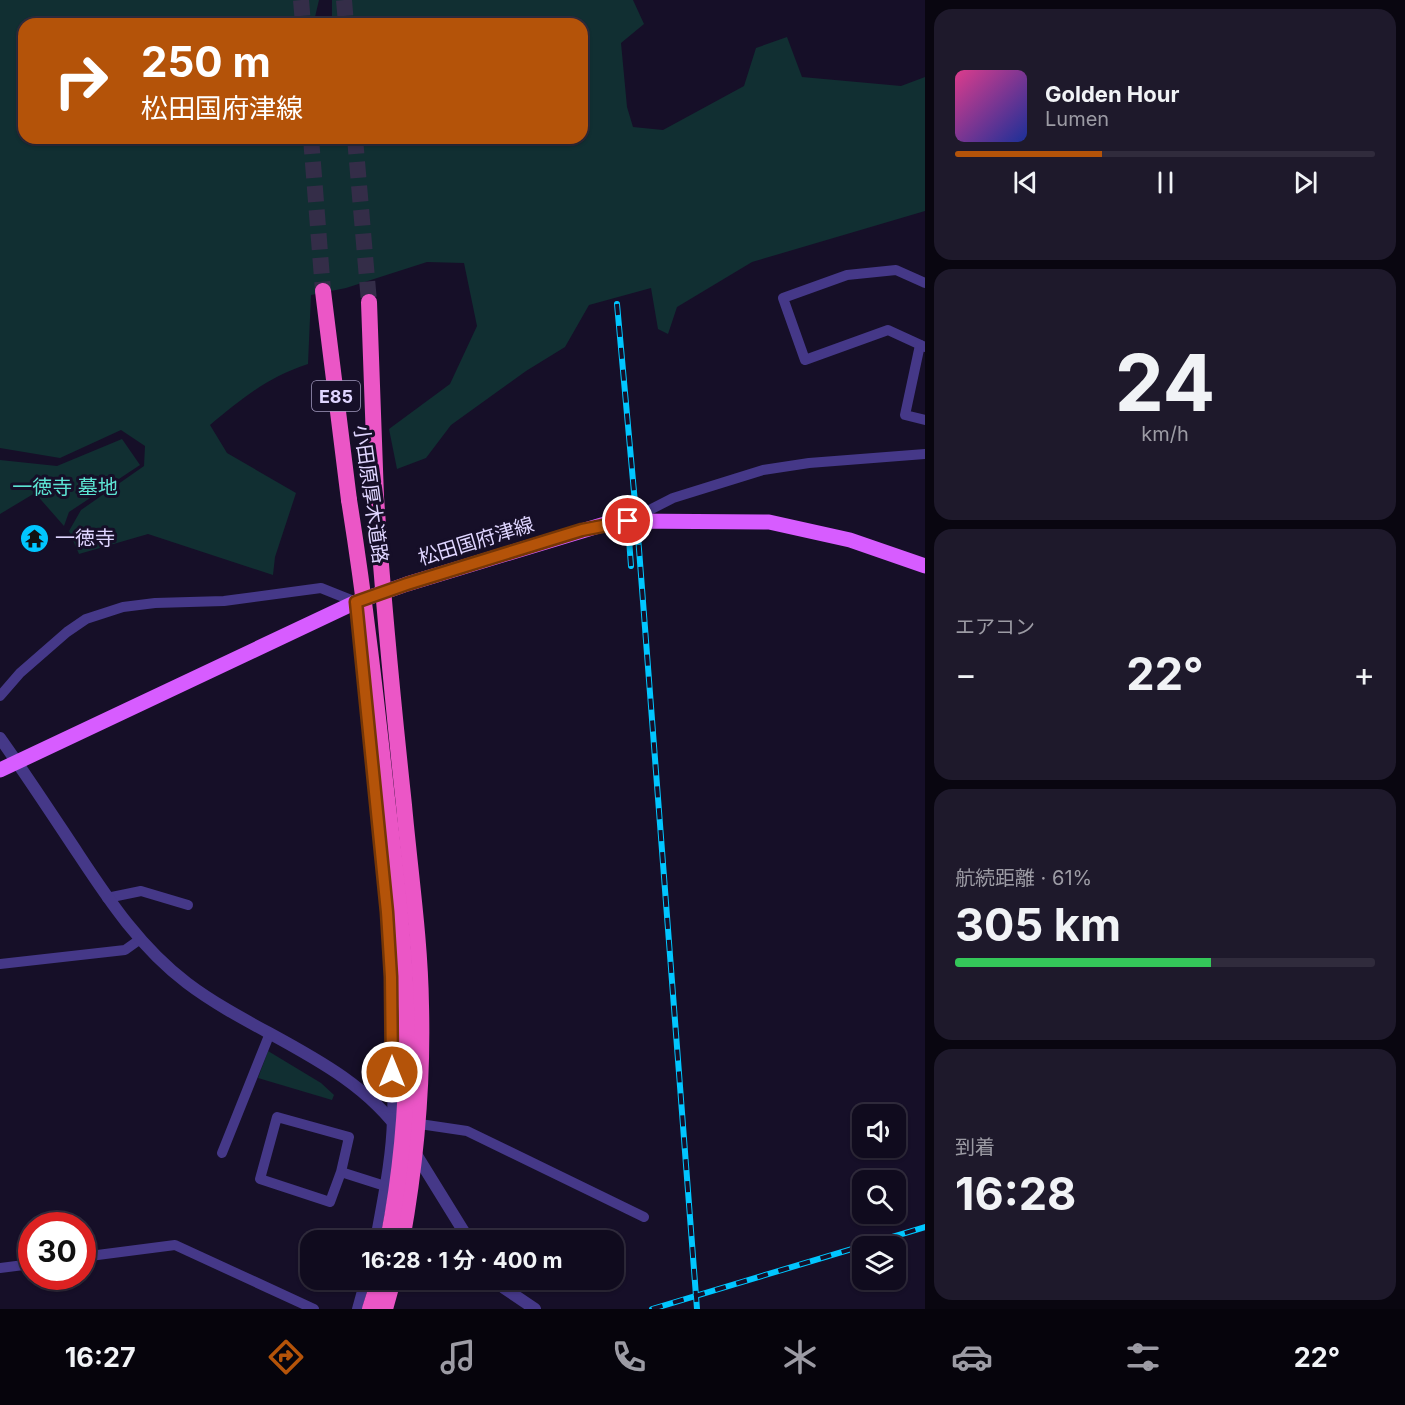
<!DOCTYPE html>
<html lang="ja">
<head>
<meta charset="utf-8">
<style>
	body { margin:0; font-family:Inter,"Noto Sans JP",sans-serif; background:#1e192b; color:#f1f3f6; height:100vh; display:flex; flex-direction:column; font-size:22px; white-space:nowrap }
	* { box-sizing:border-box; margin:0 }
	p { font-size:20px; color:#9c9ba4 }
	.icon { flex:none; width:33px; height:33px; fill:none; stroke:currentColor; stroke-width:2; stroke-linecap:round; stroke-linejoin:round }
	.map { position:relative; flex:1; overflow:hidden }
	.panel { display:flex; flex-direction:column; gap:9px; padding:9px; background:#090610; width:480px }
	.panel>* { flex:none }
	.banner { position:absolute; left:18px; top:18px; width:570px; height:126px; border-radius:18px; box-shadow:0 2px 4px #0004,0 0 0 2px #302b3c; background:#b45309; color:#fff; overflow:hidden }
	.buttons { position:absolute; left:852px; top:1104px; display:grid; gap:12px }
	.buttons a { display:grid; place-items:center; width:54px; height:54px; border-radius:12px; background:#100b1e; box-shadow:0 2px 4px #0004,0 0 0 2px #302b3c; font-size:30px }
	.speed { position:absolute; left:18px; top:1212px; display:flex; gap:12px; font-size:30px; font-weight:700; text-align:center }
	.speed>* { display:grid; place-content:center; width:78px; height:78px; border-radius:50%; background:#100b1e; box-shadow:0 2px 4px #0004,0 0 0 2px #302b3c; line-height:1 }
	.speed .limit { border:9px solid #d22; background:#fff; color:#111 }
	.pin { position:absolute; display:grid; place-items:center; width:51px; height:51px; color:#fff; margin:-26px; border:3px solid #fff; border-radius:50%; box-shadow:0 2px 6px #0007 }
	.me { position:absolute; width:66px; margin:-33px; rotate:0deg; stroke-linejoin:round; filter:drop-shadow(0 0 4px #0008) }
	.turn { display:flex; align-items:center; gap:21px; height:126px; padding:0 24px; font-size:27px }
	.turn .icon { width:78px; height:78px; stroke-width:2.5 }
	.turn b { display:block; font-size:42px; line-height:51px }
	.big { font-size:45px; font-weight:700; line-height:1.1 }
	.panel .widget { flex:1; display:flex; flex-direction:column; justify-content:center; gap:9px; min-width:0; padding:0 21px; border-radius:18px; background:#1e192b }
	.panel .dial { align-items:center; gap:0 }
	.dial b { font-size:78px; line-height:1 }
	.song { display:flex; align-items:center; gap:18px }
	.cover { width:72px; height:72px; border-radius:9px; background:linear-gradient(135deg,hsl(330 70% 55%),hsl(230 70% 35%)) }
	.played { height:6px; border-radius:3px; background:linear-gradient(90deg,#b45309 35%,#302b3c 35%) }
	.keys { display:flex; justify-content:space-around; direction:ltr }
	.heat { display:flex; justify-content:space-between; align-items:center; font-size:33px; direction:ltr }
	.charge { height:9px; border-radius:4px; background:linear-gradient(90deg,#34c759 61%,#302b3c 0) }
	.trip { position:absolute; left:300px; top:1230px; width:324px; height:60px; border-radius:18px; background:#100b1e; box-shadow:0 2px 4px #0004,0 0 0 2px #302b3c; font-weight:700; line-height:60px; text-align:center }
	.dock { display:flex; height:96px; justify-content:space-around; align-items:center; background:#06040c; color:#9c9ba4 }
	.dock .icon { width:42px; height:42px }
	.dock .active { color:#b45309 }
	.dock b { font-size:27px; color:#f1f3f6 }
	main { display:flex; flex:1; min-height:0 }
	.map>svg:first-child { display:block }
</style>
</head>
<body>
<main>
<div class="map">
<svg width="925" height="1309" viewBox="0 0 925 1309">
	<rect width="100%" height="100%" fill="#160f28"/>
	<g fill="#112f32">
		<path d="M0 0H319L315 17 304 24H24V138H582V24H332V0H633L644 24 621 43 627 107 633 127 663 130 744 86 756 48 787 37 802 77 901 86 925 77V211L752 262 677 307 668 334 658 329 651 288 589 305 565 347 526 371 451 425 426 458 397 469 389 429 450 384 477 326 464 263 427 262 346 288 311 295 308 364C266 378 243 398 210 425L227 453 296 493 275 557 273 575 148 534 79 554 69 531 81 510 144 466 145 446 121 430 60 458 0 448Z"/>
		<path d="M122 439 140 465 69 512 64 526 35 493 0 514V460L57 466Z"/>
		<path d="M268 1051 321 1083 334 1095 332 1100 258 1078Z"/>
	</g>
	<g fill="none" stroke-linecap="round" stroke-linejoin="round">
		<g stroke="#342d48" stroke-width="16" stroke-dasharray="16 8" stroke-linecap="butt">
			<path d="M301 0 303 24"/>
			<path d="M344 0 346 24"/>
			<path d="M311 138 323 291"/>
			<path d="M355 138 369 302"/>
		</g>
		<g stroke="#453888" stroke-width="10">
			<path d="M925 283 896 270 847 275 783 298 805 360 888 330 925 347"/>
			<path d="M920 345 905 415 925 420"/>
			<path d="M630 520 673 498 763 470 809 463 925 454"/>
			<path d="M0 696 20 673 67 632 86 619 123 607 155 603 224 601 321 588 356 602C374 774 398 946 392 1119 391 1160 382 1200 375 1240"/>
			<path d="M107 898 141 891 188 905"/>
			<path d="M0 964 125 950 139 940"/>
			<path d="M413 1123 467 1131 644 1217"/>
			<path d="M222 1153 270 1033"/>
			<path d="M341 1172 349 1137 277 1117 260 1179 330 1202 341 1172 385 1186"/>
			<path d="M82 1257 175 1245 314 1309"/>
			<path d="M0 1268 32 1264"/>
			<path d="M357 1309 365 1280"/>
		</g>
		<g stroke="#453888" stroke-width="12">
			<path d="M0 738C27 776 53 816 79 855 110 902 141 948 187 983 257 1036 352 1061 404 1137"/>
			<path d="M414 1151 469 1240"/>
			<path d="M497 1280 504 1288 535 1309"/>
		</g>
		<path stroke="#d75cff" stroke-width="15" d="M0 770 356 602 407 584 605 524 628 521 769 522 850 540 925 566"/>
		<g stroke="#eb56c6" stroke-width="16">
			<path d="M323 291 349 500"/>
			<path d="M369 302 376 497"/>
			<path d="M370 1309 379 1280"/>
			<path d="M385 1309 393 1280"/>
		</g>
		<defs>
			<g id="rail">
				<path d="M617 304 638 536 697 1309"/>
				<path d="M627 512 631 566"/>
				<path d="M652 1309 925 1227"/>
			</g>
		</defs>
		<use href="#rail" stroke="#01c6ff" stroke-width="6"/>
		<use href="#rail" stroke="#160f28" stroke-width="4" stroke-dasharray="11" stroke-linecap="butt"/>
		<g stroke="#eb56c6" stroke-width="16">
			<path d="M376 497C383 600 393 703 404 805 410 872 420 938 421 1005 423 1084 416 1163 402 1240"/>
			<path d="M349 500C365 599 376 698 387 798 395 867 404 936 406 1006 409 1084 403 1163 388 1240"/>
		</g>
	</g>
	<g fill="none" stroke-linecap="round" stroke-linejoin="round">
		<defs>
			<path id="route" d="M392 1072 391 977 387 912 356 602 407 584 582 530 628 521"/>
		</defs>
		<use href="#route" stroke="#753606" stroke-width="15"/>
		<use href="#route" stroke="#b45309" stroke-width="10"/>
	</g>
	<defs>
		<symbol id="temple-disc" viewBox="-11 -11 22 22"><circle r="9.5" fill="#01c6ff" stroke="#160f28"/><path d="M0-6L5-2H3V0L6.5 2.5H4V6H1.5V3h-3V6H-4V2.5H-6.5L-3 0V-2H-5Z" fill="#111"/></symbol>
	</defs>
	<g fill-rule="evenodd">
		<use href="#temple-disc" x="18" y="522" width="33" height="33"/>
	</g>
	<g text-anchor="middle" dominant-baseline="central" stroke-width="6" stroke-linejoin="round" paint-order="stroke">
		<rect fill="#160f28" stroke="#a39abe" stroke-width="1.5" x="312" y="381" width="48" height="30" rx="4.5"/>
		<g font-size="18" font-weight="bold" fill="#dfd5ff">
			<text x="336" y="396">E85</text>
		</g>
		<g font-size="20" fill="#5ce4d3" stroke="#160f28">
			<text x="65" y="487">一徳寺 墓地</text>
		</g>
		<g font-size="20" fill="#dfd5ff" stroke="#160f28">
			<text transform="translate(371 494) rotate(82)">小田原厚木道路</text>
			<text transform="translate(476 541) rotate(-17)">松田国府津線</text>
		</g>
		<g font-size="20" fill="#dfd5ff" stroke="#160f28" text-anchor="start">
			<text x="55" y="538">一徳寺</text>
		</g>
	</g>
</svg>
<div class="buttons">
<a><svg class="icon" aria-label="sound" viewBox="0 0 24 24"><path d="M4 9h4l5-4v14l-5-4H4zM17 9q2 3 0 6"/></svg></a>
<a><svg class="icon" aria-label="search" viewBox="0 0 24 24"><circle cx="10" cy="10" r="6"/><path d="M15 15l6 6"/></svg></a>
<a><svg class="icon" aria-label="layers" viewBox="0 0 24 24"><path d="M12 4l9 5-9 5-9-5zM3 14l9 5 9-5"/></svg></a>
</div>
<div class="speed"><div class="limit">30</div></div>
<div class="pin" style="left:628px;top:521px;background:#d93025"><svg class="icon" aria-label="arrive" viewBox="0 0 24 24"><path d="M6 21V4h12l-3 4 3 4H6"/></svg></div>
<svg class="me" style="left:392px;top:1072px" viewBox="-20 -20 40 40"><circle r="17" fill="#b45309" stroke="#fff" stroke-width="3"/><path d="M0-11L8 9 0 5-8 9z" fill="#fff"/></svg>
<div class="trip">16:28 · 1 分 · 400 m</div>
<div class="banner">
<div class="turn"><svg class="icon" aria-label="right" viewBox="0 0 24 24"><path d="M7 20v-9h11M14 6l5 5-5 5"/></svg><div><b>250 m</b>松田国府津線</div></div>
</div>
</div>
<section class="panel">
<div class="widget">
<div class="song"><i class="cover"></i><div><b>Golden Hour</b><p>Lumen</p></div></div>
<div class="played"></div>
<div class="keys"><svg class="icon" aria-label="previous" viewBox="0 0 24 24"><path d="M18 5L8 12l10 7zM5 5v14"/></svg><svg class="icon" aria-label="pause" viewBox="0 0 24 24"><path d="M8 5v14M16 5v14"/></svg><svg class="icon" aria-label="next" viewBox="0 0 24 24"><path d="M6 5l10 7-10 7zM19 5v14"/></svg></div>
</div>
<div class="widget dial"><b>24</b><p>km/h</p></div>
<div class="widget"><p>エアコン</p>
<div class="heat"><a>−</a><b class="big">22°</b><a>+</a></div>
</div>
<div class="widget"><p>航続距離 · 61%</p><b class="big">305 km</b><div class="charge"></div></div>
<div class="widget"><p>到着</p><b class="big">16:28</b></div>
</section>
</main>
<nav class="dock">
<b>16:27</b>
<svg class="icon active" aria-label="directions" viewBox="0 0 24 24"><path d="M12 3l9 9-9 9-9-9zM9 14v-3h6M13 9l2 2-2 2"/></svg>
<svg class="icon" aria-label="music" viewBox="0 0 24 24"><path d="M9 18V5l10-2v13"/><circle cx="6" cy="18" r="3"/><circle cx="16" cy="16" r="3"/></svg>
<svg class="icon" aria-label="phone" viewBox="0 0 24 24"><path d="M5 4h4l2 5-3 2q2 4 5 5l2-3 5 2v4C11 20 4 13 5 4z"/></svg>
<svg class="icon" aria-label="climate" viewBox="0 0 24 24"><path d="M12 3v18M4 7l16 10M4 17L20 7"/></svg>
<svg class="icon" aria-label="car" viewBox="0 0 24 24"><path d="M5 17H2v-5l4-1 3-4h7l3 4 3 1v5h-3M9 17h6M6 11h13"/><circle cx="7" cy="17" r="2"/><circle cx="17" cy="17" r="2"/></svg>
<svg class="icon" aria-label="filters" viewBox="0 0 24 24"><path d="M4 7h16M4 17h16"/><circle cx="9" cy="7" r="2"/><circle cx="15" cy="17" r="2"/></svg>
<b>22°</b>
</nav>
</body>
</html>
